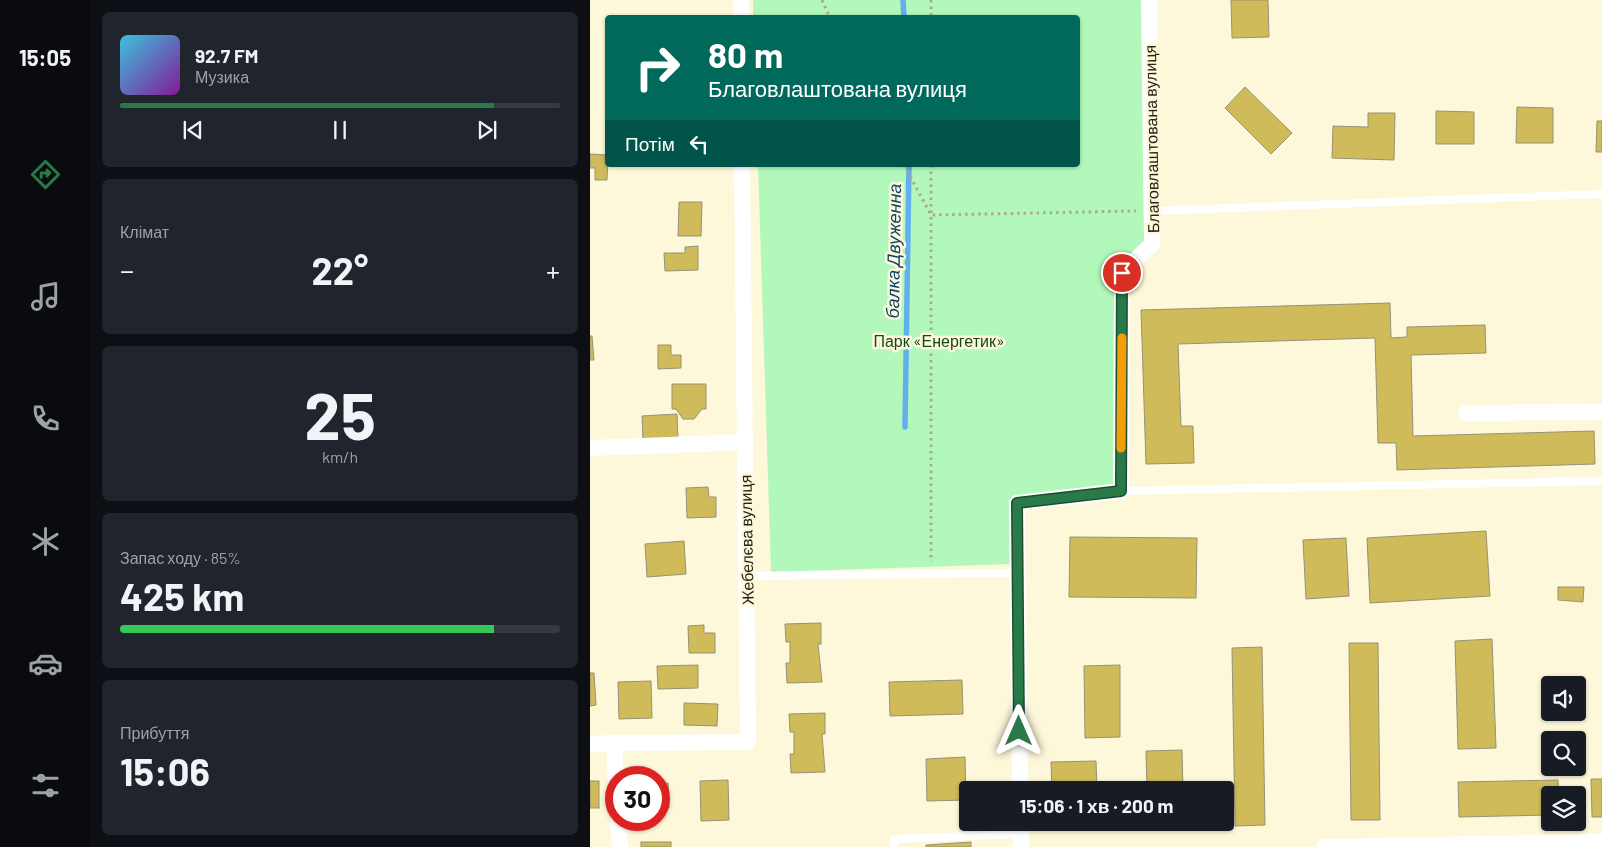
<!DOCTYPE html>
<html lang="uk">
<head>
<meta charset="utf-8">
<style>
	body { margin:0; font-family:Barlow,sans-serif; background:#20242c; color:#f1f3f6; height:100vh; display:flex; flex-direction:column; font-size:19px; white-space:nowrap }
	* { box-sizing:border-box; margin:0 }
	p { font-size:16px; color:#9ea1a6 }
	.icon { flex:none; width:28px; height:28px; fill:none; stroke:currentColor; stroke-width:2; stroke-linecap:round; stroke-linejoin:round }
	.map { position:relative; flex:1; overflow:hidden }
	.details { display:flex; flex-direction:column; gap:12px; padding:12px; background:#0d0f14; width:500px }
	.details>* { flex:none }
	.hud { position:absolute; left:15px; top:15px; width:475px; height:152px; border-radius:5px; box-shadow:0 1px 4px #0004; background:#00695c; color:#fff; overflow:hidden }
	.controls { position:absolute; left:951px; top:676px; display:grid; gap:10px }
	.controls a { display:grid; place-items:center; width:45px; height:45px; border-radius:5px; background:#171b24; box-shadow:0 1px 4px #0004; font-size:25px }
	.speed { position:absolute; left:15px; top:766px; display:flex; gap:10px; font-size:25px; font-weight:700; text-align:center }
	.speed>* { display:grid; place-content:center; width:65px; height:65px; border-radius:50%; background:#171b24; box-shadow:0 1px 4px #0004; line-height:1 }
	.speed .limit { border:8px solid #d22; background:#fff; color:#111 }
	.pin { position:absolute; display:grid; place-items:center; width:42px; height:42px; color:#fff; margin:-21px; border:2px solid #fff; border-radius:50%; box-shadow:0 1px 5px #0007 }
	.me { position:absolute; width:55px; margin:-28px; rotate:0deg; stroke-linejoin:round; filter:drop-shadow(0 0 4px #0008) }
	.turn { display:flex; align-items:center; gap:18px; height:105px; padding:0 20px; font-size:22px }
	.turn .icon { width:65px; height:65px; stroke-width:2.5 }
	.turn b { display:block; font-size:35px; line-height:42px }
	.then { display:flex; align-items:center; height:48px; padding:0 20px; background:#0003; gap:10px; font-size:19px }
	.big { font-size:38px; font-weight:700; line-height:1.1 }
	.details .tile { flex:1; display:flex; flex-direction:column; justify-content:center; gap:8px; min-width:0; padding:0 18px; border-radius:8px; background:#20242c }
	.details .dial { align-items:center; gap:0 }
	.dial b { font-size:65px; line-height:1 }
	.song { display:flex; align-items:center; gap:15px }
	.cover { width:60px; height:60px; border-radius:8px; background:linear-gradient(135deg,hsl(190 70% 55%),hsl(290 70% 35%)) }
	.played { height:5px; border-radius:2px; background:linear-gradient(90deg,#2a7949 85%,#363941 85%) }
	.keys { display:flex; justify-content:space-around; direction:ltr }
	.heat { display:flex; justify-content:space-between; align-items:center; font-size:28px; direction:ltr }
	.charge { height:8px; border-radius:4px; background:linear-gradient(90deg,#34c759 85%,#363941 0) }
	.trip { position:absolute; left:369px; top:781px; width:275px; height:50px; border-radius:5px; background:#171b24; box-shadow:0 1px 4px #0004; font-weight:700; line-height:50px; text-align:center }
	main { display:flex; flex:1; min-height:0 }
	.tab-bar { display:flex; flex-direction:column; width:90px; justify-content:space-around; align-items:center; background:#090b0e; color:#9ea1a6 }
	.tab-bar .icon { width:35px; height:35px }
	.tab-bar .on { color:#2a7949 }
	.tab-bar b { font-size:22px; color:#f1f3f6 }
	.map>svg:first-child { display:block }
</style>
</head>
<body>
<main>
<nav class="tab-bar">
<b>15:05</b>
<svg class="icon on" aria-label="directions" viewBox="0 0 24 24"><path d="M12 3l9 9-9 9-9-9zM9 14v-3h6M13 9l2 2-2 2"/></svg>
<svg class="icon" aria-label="music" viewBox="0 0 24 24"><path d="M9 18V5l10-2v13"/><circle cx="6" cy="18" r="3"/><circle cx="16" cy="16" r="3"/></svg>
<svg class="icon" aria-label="phone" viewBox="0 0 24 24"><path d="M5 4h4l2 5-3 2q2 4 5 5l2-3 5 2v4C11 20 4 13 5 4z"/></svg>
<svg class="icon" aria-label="climate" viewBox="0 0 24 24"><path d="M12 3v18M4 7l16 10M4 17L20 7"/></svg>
<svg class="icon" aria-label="car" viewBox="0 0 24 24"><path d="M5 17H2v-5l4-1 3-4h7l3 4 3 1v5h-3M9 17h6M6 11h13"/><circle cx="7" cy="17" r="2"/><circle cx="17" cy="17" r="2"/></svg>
<svg class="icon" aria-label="filters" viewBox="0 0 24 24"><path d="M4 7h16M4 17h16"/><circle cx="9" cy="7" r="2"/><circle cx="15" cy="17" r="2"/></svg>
</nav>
<section class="details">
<div class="tile">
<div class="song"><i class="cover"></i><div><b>92.7 FM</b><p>Музика</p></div></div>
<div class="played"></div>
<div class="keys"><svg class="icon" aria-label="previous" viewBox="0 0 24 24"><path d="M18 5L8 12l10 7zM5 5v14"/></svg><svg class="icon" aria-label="pause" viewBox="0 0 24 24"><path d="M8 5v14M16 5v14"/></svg><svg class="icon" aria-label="next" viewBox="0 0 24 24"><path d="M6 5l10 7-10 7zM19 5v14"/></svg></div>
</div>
<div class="tile"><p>Клімат</p>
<div class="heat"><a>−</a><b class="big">22°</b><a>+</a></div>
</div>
<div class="tile dial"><b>25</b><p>km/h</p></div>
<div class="tile"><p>Запас ходу · 85%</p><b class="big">425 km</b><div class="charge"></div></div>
<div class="tile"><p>Прибуття</p><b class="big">15:06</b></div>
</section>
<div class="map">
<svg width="1012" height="847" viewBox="0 0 1012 847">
	<rect width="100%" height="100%" fill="#fef8da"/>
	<path fill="#b2f8bb" d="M163 0H553L556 241 528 270 526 487 423 499V564L181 572 168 165H488V18L163 17Z"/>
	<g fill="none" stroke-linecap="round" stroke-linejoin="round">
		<g stroke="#63afee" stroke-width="5.5">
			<path d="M313 0 314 18"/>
			<path d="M315 427 319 165"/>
		</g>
	</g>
	<g fill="#cfbb5a" stroke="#979276">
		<path d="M641 0H678L679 37 642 38Z"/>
		<path d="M655 87 702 133 681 154 635 108Z"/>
		<path d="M927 107 963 108V143H926Z"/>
		<path d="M846 111 884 112V144H846Z"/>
		<path d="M778 113H805L804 160 742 158 743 126 778 127Z"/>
		<path d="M1007 121H1012V152H1006Z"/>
		<path d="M0 154 18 155 17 180H5V168H0Z"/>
		<path d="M89 202H112L111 236H88Z"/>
		<path d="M108 246V270L75 271 74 253H95V247Z"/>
		<path d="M800 303 801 338 817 337V327L895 325 896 353 821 355 823 436 1004 431 1005 464 807 470 806 443H788L785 338 588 344 591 426H603L604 463 556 464 551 310Z"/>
		<path d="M0 336H2L4 360H0Z"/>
		<path d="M68 345H81V355H91V368L68 369Z"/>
		<path d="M82 384H116V409H112L104 419H93L86 409H82Z"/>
		<path d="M87 414 88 440 53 441 52 416Z"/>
		<path d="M118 487 119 497H126V517L97 518 96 488Z"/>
		<path d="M896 531 900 596 780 603 777 538Z"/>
		<path d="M480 537 607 538 606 598 479 597Z"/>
		<path d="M756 538 759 596 716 599 713 540Z"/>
		<path d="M94 541 96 574 57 577 55 544Z"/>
		<path d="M968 587H994L993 602 968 600Z"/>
		<path d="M231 623V644H228L232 682 197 683 196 663H200V642H196L195 624Z"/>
		<path d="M114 625V633H125V653H99L98 626Z"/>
		<path d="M902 639 906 748 868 749 865 641Z"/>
		<path d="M759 643H788L790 820H761Z"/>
		<path d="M672 647 675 825 645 826 642 648Z"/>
		<path d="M108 665V688L68 689 67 666Z"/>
		<path d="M530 665V737L495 738 494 666Z"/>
		<path d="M0 673H4L6 705 0 706Z"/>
		<path d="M372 680 373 714 300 716 299 682Z"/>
		<path d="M61 681 62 718 29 719 28 682Z"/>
		<path d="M94 703 128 704 127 726 94 725Z"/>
		<path d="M235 713V734H232L235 772 201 773 200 754H204V732H200L199 714Z"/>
		<path d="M592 750 593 790H557L556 751Z"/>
		<path d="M375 757 376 800 337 801 336 759Z"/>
		<path d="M506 761 507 790H462L461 762Z"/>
		<path d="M1001 779H1012V817H1002Z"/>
		<path d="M138 780 139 820 111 821 110 781Z"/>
		<path d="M968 780 969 795H960V815L869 817 868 782Z"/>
		<rect x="0" y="781" width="9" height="27"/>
		<path d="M78 783 79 808 69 809V784Z"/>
		<path d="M463 822H497L463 824Z"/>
		<rect x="51" y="842" width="30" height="5"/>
		<path d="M381 842V847H336V845Z"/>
	</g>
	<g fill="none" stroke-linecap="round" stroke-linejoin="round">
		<g stroke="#ada891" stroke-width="3" stroke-dasharray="2.5 4" stroke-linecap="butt">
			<path d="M232 0 240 18"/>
			<path d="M341 0V18"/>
			<path d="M314 165 341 215 546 211"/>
			<path d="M341 165V562"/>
		</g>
		<g stroke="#fff" stroke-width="8">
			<path d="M561 211 1012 194"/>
			<path d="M531 491 1012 481"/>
			<path d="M156 576 428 573"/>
			<path d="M304 847V839L430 834"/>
		</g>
		<g stroke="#fff" stroke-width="16">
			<path d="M151 0V18"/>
			<path d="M876 413 1012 412"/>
			<path d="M0 448 155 442"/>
			<path d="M0 744 24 743"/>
			<path d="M26 783 24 743 158 742 152 165"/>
			<path d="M430 790 427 503 531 491 532 273 562 244 559 0"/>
			<path d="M28 820 30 847"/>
			<path d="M430 822 431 847"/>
			<path d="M734 847 1012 842"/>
		</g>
	</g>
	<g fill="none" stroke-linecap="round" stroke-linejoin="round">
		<defs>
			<path id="route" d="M429 731 427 503 531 491 532 273"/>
		</defs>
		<use href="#route" stroke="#1b4f2f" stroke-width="12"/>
		<use href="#route" stroke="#2a7949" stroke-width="9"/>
		<path stroke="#f59e0b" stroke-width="9" d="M531 448 532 338"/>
	</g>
	<g text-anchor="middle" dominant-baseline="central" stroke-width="5" stroke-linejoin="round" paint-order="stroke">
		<g font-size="16" fill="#252217" stroke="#fef8da">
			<text transform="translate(561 139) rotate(-91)">Благовлаштована вулиця</text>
			<text transform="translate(156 540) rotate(-91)">Жебелєва вулиця</text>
		</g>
		<g font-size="16" fill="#12481f" stroke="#fef8da">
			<text x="349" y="340">Парк «Енергетик»</text>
		</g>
		<g font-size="18" font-style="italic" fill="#09446d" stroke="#fef8da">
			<text transform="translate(303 251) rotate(-89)">балка Двуженна</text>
		</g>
	</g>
</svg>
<div class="controls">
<a><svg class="icon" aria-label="sound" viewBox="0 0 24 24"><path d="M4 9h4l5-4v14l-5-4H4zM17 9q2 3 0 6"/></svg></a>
<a><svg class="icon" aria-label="search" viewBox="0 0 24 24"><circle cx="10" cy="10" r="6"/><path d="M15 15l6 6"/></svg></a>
<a><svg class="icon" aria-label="layers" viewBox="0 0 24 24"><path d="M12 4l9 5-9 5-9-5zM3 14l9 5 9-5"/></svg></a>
</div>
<div class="speed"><div class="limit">30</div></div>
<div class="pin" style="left:532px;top:273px;background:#d93025"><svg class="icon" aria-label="arrive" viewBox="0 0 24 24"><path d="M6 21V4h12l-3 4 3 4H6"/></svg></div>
<svg class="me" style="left:429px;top:731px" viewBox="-20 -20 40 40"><path d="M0-17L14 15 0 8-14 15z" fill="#2a7949" stroke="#fff" stroke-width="4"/></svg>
<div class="trip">15:06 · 1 хв · 200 m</div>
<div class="hud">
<div class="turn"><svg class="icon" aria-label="right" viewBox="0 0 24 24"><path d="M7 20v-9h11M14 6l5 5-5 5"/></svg><div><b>80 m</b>Благовлаштована вулиця</div></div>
<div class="then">Потім<svg class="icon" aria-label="left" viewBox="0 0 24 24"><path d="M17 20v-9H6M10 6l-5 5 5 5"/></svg></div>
</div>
</div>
</main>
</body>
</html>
